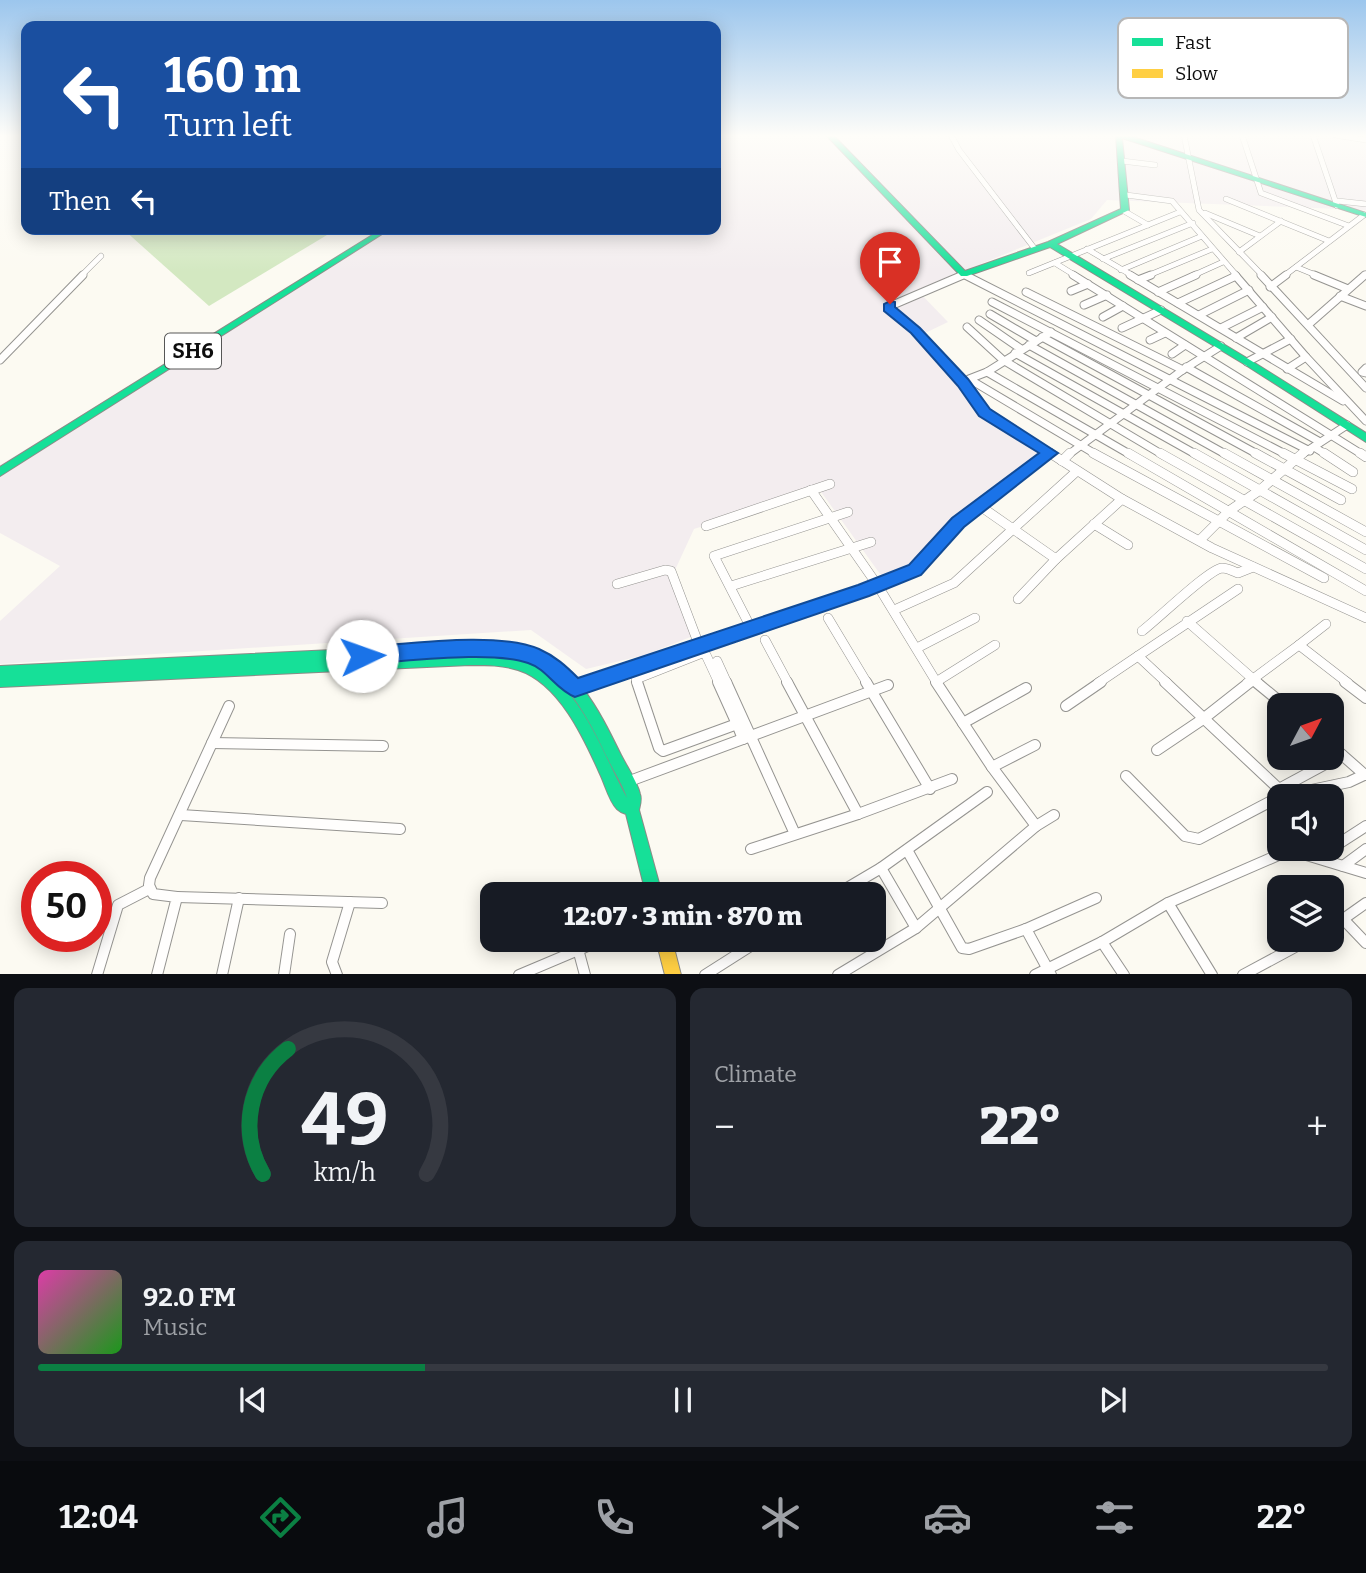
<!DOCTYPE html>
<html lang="en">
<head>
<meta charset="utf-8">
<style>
	body { margin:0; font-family:Bitter,serif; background:#242831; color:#f1f3f6; height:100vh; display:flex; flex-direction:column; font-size:26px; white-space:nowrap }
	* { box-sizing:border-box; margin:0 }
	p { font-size:23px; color:#9ea1a6 }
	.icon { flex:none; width:38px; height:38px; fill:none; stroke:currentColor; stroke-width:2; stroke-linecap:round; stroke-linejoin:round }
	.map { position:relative; height:974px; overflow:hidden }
	.side { display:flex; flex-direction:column; gap:14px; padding:14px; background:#0d0f14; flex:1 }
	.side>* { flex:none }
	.hud { position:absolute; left:21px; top:21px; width:700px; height:214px; border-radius:14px; box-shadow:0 4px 18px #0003; background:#1a4fa0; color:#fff; overflow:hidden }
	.needle { width:46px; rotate:49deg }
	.controls { position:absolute; left:1267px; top:693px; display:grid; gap:14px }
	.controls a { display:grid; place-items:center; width:77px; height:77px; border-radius:14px; background:#171b24; box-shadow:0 4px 18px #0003; font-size:35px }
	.speed { position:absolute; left:21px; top:861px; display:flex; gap:14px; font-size:35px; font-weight:700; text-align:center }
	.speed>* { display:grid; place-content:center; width:91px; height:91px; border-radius:50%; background:#171b24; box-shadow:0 4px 18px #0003; line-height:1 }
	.speed .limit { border:10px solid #d22; background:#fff; color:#111 }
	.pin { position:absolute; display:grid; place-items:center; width:60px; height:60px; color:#fff; margin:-72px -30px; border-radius:50% 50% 50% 0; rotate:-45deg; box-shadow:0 0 7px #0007 }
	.pin .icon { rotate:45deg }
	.me { position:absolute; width:77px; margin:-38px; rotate:87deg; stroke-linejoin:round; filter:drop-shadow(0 0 5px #0008) }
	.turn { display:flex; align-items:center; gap:24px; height:147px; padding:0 28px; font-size:32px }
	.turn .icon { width:91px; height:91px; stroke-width:2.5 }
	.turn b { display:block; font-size:49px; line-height:60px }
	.then { display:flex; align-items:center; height:66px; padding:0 28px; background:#0003; gap:14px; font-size:26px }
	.big { font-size:52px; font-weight:800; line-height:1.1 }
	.side .tile { flex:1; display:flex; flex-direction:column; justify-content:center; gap:10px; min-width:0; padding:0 24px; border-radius:14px; background:#242831 }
	.side .dial { align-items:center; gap:0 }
	.dial svg { height:182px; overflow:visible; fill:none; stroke:#363941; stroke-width:7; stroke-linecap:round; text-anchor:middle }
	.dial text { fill:#f1f3f6; stroke:none }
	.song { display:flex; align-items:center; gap:21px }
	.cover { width:84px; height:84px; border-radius:10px; background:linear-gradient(135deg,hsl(320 70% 55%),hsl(120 70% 35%)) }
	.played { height:7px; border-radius:4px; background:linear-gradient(90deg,#0b8043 30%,#363941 30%) }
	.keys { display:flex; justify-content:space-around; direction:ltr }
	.heat { display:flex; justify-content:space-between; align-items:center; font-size:38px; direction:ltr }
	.side .tiles { flex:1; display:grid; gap:14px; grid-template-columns:1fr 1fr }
	.tile:last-child { grid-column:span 2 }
	.trip { position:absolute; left:480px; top:882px; width:406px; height:70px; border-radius:14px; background:#171b24; box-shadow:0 4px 18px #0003; font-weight:800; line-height:70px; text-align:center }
	.tabs { display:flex; height:112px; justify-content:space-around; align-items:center; background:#090b0e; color:#9ea1a6 }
	.tabs .icon { width:49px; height:49px }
	.tabs .current { color:#0b8043 }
	.tabs b { font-size:32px; color:#f1f3f6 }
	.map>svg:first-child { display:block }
</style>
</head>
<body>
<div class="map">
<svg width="1366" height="975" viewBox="0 0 1366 975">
	<rect width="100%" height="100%" fill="#fcfaf2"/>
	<path fill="#f3edef" d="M716 135H1366V210L1107 200 1091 219 917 290 948 322 921 335 977 405 1044 447 888 585 819 489 694 529 675 570 693 636 645 655 586 669 531 630 0 664V621L60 566 0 533V465L387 229H716Z"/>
	<path fill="#d3e8c1" d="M123 229H337L209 306Z"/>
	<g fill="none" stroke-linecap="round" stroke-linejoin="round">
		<defs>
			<g id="street-far3">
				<path d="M951 135 959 150 1035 249"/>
				<path d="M1184 135 1199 210 1263 276"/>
				<path d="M1242 135 1261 193 1349 226"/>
				<path d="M1313 135 1337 206"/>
				<path d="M1335 135 1366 140"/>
				<path d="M1122 161 1155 165"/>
				<path d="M1126 195 1172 201 1237 276"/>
				<path d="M1226 199 1329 241"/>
				<path d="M1338 201 1366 204"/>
				<path d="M1124 211 1148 225"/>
				<path d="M1205 213 1260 236"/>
				<path d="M1087 249 1133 276"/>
				<path d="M1239 252 1281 221"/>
				<path d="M1103 259 1193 223"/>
				<path d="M1055 263 1076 276"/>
				<path d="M1296 267 1318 276"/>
				<path d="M1121 270 1202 236"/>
				<path d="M1029 273 1180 212"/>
				<path d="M81 276 101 256"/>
				<path d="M959 276 964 274 968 276"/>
				<path d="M1147 276 1212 249"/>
				<path d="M1192 276 1223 262"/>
				<path d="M1284 276 1364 215"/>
				<path d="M1363 276 1366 274"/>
			</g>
			<g id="street-far2">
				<path d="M963 275 888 307 916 331 963 382"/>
				<path d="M965 275 1310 451"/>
				<path d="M1073 275 1363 455"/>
				<path d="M1130 275 1343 401"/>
				<path d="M1235 275 1306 357 1366 421"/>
				<path d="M1261 275 1366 388"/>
				<path d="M1314 275 1348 289"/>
				<path d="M1138 280 1151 275"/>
				<path d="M1270 287 1286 275"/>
				<path d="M1071 291 1088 284"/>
				<path d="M1026 292 1183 370"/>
				<path d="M1158 292 1196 275"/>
				<path d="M1340 296 1366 306"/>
				<path d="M992 302 1287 455"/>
				<path d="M1178 303 1236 276"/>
				<path d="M1084 305 1107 295"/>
				<path d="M990 314 1036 341"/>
				<path d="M1199 315 1249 290"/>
				<path d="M1103 317 1123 306"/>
				<path d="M979 320 1021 349"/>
				<path d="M1309 324 1365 275"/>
				<path d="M967 327 1003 360 1163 455"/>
				<path d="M1122 328 1161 310"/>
				<path d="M1221 328 1263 307"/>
				<path d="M1051 332 987 372 969 379 1097 455"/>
				<path d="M1042 337 1259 455"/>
				<path d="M1236 338 1272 317"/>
				<path d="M1150 340 1165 333"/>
				<path d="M1029 345 1227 455"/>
				<path d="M1015 353 1197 455"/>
				<path d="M1172 354 1185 345"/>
				<path d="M0 360 83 275"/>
				<path d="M1247 362 1291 339"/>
				<path d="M1186 367 1320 442"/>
				<path d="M1366 368 1362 372 1366 373"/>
				<path d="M1287 369 1306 357"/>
				<path d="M987 372 1131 455"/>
				<path d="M967 381 963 382 985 412 1053 455"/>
				<path d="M1314 447 1327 455"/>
				<path d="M1047 455 1050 453"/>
				<path d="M1068 455 1184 369 1221 346"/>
				<path d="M1301 455 1347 425"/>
			</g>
			<g id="street-far1">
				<path d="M1050 453 1122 499 1212 548 1366 618"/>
				<path d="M1093 453 1324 578"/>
				<path d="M1128 453 1366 591"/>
				<path d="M1160 453 1366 569"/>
				<path d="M1194 453 1366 550"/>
				<path d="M1224 453 1366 532"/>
				<path d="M1255 453 1341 500"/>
				<path d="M1283 453 1352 489"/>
				<path d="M1324 453 1353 472"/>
				<path d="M1360 453 1366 457"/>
				<path d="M1062 461 1070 453"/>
				<path d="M811 490 878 586 937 683"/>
				<path d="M980 506 1013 529 1077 471"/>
				<path d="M1094 524 1128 545"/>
				<path d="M706 526 830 484"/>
				<path d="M1200 540 1229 511 1260 490 1303 453"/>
				<path d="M617 584 665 570 671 571 699 645"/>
				<path d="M731 586 871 542"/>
				<path d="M1018 599 1056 559"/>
				<path d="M894 610 954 583 1013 529 1056 559 1122 499"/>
				<path d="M828 618 867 683"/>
				<path d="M1187 621 1253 679 1247 683"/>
				<path d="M751 628 714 556 848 512"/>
				<path d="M1142 631C1157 620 1209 569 1222 568 1227 568 1233 571 1238 573L1253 567"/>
				<path d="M765 640 788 683"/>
				<path d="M1299 645 1326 624"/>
				<path d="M917 648 975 618"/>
				<path d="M717 661 727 683"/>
				<path d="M936 682 995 645"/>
				<path d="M588 683 878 586 915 570 958 523 1050 453"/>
				<path d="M637 683 636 679 702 653 706 655 719 683"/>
				<path d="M1098 683 1138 656"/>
				<path d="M1167 683 1138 656 1238 589"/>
				<path d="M1258 683 1253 679 1299 645 1348 683"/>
			</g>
			<g id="street">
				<path d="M637 682 659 748 663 751 737 724"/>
				<path d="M718 682 737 724"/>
				<path d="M726 682 795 834"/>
				<path d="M787 682 858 814"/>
				<path d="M866 682 930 789"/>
				<path d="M936 682 992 767 1036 826"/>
				<path d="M1165 682 1279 789 1342 755"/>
				<path d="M1256 682 1284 705"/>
				<path d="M1345 682 1366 698"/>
				<path d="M572 689 594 682"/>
				<path d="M1066 706 1101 682"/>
				<path d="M963 723 1026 688"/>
				<path d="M737 724 743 739"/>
				<path d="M212 743 383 746"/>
				<path d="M1332 746 1365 775"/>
				<path d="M1157 750 1203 719 1250 682"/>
				<path d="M992 767 1035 745"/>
				<path d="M1126 776 1185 836 1199 839 1279 797"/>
				<path d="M627 782 888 685"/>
				<path d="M1283 796 1349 782 1366 774"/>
				<path d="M181 815 400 829"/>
				<path d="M1332 848 1366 826"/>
				<path d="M751 849 858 814 952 779"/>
				<path d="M907 850 962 948 969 949 1026 929"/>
				<path d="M1343 866 1366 849"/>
				<path d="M881 868 916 928"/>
				<path d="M837 894 881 868 987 792"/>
				<path d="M177 897 382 903"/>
				<path d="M1168 903 1212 975"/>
				<path d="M1344 920 1366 943"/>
				<path d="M1332 927 1366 903"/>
				<path d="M1102 942 1124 975"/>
				<path d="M578 949 585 975"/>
				<path d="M97 975 118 905 149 889"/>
				<path d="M157 975 177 897 153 894 149 885 150 878 229 706"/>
				<path d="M222 975 239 898"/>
				<path d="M284 975 290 934"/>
				<path d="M337 975 332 962 350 902"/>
				<path d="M519 975 602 940"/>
				<path d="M705 975 760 940"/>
				<path d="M838 975 916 928 1036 826 1054 815"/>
				<path d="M1035 975 1102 942 1168 903 1290 850 1366 873"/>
				<path d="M1051 975 1026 929 1096 898"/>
				<path d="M1243 975 1308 940"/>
			</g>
			<g id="fast">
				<path d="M826 135H833L965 271 1048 242 1121 209 1116 135H1127L1366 213V217L1122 138 1129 210 1057 244 1250 360 1366 433V442L1244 364 1050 247 967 276H961Z"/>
				<path d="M382 229H390L0 476V467Z"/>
				<path d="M479 643C493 644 508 643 522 646 574 658 600 712 621 755 627 767 637 781 640 794 642 799 640 805 639 810L662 894H646L626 814C623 813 619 811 617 809 609 801 605 784 600 774 584 738 559 683 518 670 503 665 486 665 470 665L0 687V666ZM506 655C560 660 587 715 608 759 614 772 623 785 627 798 596 742 578 670 506 655Z"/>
			</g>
			<path id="slow" d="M656 940H672L681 975H665Z"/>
		</defs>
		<use href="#street-far3" stroke="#959491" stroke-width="6"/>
		<use href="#street-far2" stroke="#959491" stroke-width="9"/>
		<use href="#street-far1" stroke="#959491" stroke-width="10"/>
		<use href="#street" stroke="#959491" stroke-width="12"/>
		<use href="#fast" stroke="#8c8b87" stroke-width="2"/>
		<use href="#slow" stroke="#8c8b87" stroke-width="2"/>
		<use href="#street-far3" stroke="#fffefd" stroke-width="5"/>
		<use href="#street-far2" stroke="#fffefd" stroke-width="7"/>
		<use href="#street-far1" stroke="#fffefd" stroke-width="9"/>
		<use href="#street" stroke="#fffefd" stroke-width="10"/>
		<use href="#fast" fill="#16e098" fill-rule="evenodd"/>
		<use href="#slow" fill="#ffcf43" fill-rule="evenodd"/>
	</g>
	<linearGradient id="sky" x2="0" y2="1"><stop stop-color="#9cc6ed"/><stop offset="0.5" stop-color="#fefdf9"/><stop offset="1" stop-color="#fefdf9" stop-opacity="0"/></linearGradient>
	<rect width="1366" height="272" fill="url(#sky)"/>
	<path fill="#1a73e8" stroke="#114b97" stroke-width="2" d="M890 301 895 302V307L920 328 968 379 990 409 1058 453 964 527 921 575 869 596 575 697C556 690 547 669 528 663 489 650 405 662 362 664L355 662 352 656 355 650 362 647C409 644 497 631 539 649 555 656 566 666 578 678L858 585 909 565 952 518 1039 453 979 416 958 386 911 333 884 311V304Z"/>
	<g text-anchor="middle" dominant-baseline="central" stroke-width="7" stroke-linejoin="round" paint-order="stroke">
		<rect fill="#fff" stroke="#565656" stroke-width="2" x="165" y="333.5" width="56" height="35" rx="5"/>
		<g font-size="21" font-weight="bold" fill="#0e0e0e">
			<text x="193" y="351">SH6</text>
		</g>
	</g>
	<rect x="1118" y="18" width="230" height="80" rx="10" fill="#fff" stroke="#b7b7b7" stroke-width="2"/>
	<rect x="1132" y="38" width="31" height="8" fill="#16e098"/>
	<rect x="1132" y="69" width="31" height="9" fill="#ffcf43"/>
	<g font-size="19" fill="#0e0e0e">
		<text x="1175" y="49">Fast</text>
		<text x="1175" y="80">Slow</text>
	</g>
</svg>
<div class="controls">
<a><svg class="needle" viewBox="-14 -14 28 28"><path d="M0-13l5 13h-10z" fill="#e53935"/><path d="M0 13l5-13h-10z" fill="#9ea1a6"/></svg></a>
<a><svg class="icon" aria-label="sound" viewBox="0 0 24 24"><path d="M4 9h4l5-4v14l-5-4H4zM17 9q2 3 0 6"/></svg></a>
<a><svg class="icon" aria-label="layers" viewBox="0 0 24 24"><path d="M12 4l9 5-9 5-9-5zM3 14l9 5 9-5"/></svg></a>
</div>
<div class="speed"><div class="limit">50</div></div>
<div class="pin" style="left:890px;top:304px;background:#d93025"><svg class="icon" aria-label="arrive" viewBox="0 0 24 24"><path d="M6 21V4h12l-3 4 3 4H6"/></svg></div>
<svg class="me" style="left:362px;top:656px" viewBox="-20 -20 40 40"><circle r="19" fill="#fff"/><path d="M0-13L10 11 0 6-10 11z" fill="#1a73e8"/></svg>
<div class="trip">12:07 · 3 min · 870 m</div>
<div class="hud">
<div class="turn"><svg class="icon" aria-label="left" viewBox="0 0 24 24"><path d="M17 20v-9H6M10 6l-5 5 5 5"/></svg><div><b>160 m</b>Turn left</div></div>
<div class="then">Then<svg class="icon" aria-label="left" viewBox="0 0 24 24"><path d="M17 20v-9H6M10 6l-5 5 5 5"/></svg></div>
</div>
</div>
<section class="side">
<div class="tiles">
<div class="tile dial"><svg viewBox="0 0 100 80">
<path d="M14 69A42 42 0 1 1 86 69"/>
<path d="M14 69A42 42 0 0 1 25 14" stroke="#0b8043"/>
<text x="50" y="56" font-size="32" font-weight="700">49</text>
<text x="50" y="72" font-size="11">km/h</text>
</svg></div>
<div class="tile"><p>Climate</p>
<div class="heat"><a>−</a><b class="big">22°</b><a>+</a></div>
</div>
<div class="tile">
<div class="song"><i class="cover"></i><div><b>92.0 FM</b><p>Music</p></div></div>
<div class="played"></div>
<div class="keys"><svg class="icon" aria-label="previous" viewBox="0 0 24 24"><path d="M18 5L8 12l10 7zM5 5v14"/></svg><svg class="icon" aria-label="pause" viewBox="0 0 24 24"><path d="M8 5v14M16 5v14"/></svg><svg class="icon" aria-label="next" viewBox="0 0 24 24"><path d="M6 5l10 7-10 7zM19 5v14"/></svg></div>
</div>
</div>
</section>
<nav class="tabs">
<b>12:04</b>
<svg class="icon current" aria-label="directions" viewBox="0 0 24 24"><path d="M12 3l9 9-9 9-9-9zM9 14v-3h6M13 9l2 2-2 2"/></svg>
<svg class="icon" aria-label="music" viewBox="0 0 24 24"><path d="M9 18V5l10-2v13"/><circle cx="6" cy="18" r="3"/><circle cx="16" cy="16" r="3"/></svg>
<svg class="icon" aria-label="phone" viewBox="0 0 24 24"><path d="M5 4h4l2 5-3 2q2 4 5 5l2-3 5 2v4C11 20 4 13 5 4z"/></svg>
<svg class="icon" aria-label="climate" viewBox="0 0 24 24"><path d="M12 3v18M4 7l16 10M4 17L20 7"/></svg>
<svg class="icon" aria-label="car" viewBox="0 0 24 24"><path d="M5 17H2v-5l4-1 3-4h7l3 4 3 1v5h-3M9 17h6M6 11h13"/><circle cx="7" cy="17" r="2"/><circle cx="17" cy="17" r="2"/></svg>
<svg class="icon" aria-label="filters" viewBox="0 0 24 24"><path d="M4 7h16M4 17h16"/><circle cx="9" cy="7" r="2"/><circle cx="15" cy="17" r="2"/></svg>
<b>22°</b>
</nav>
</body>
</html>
